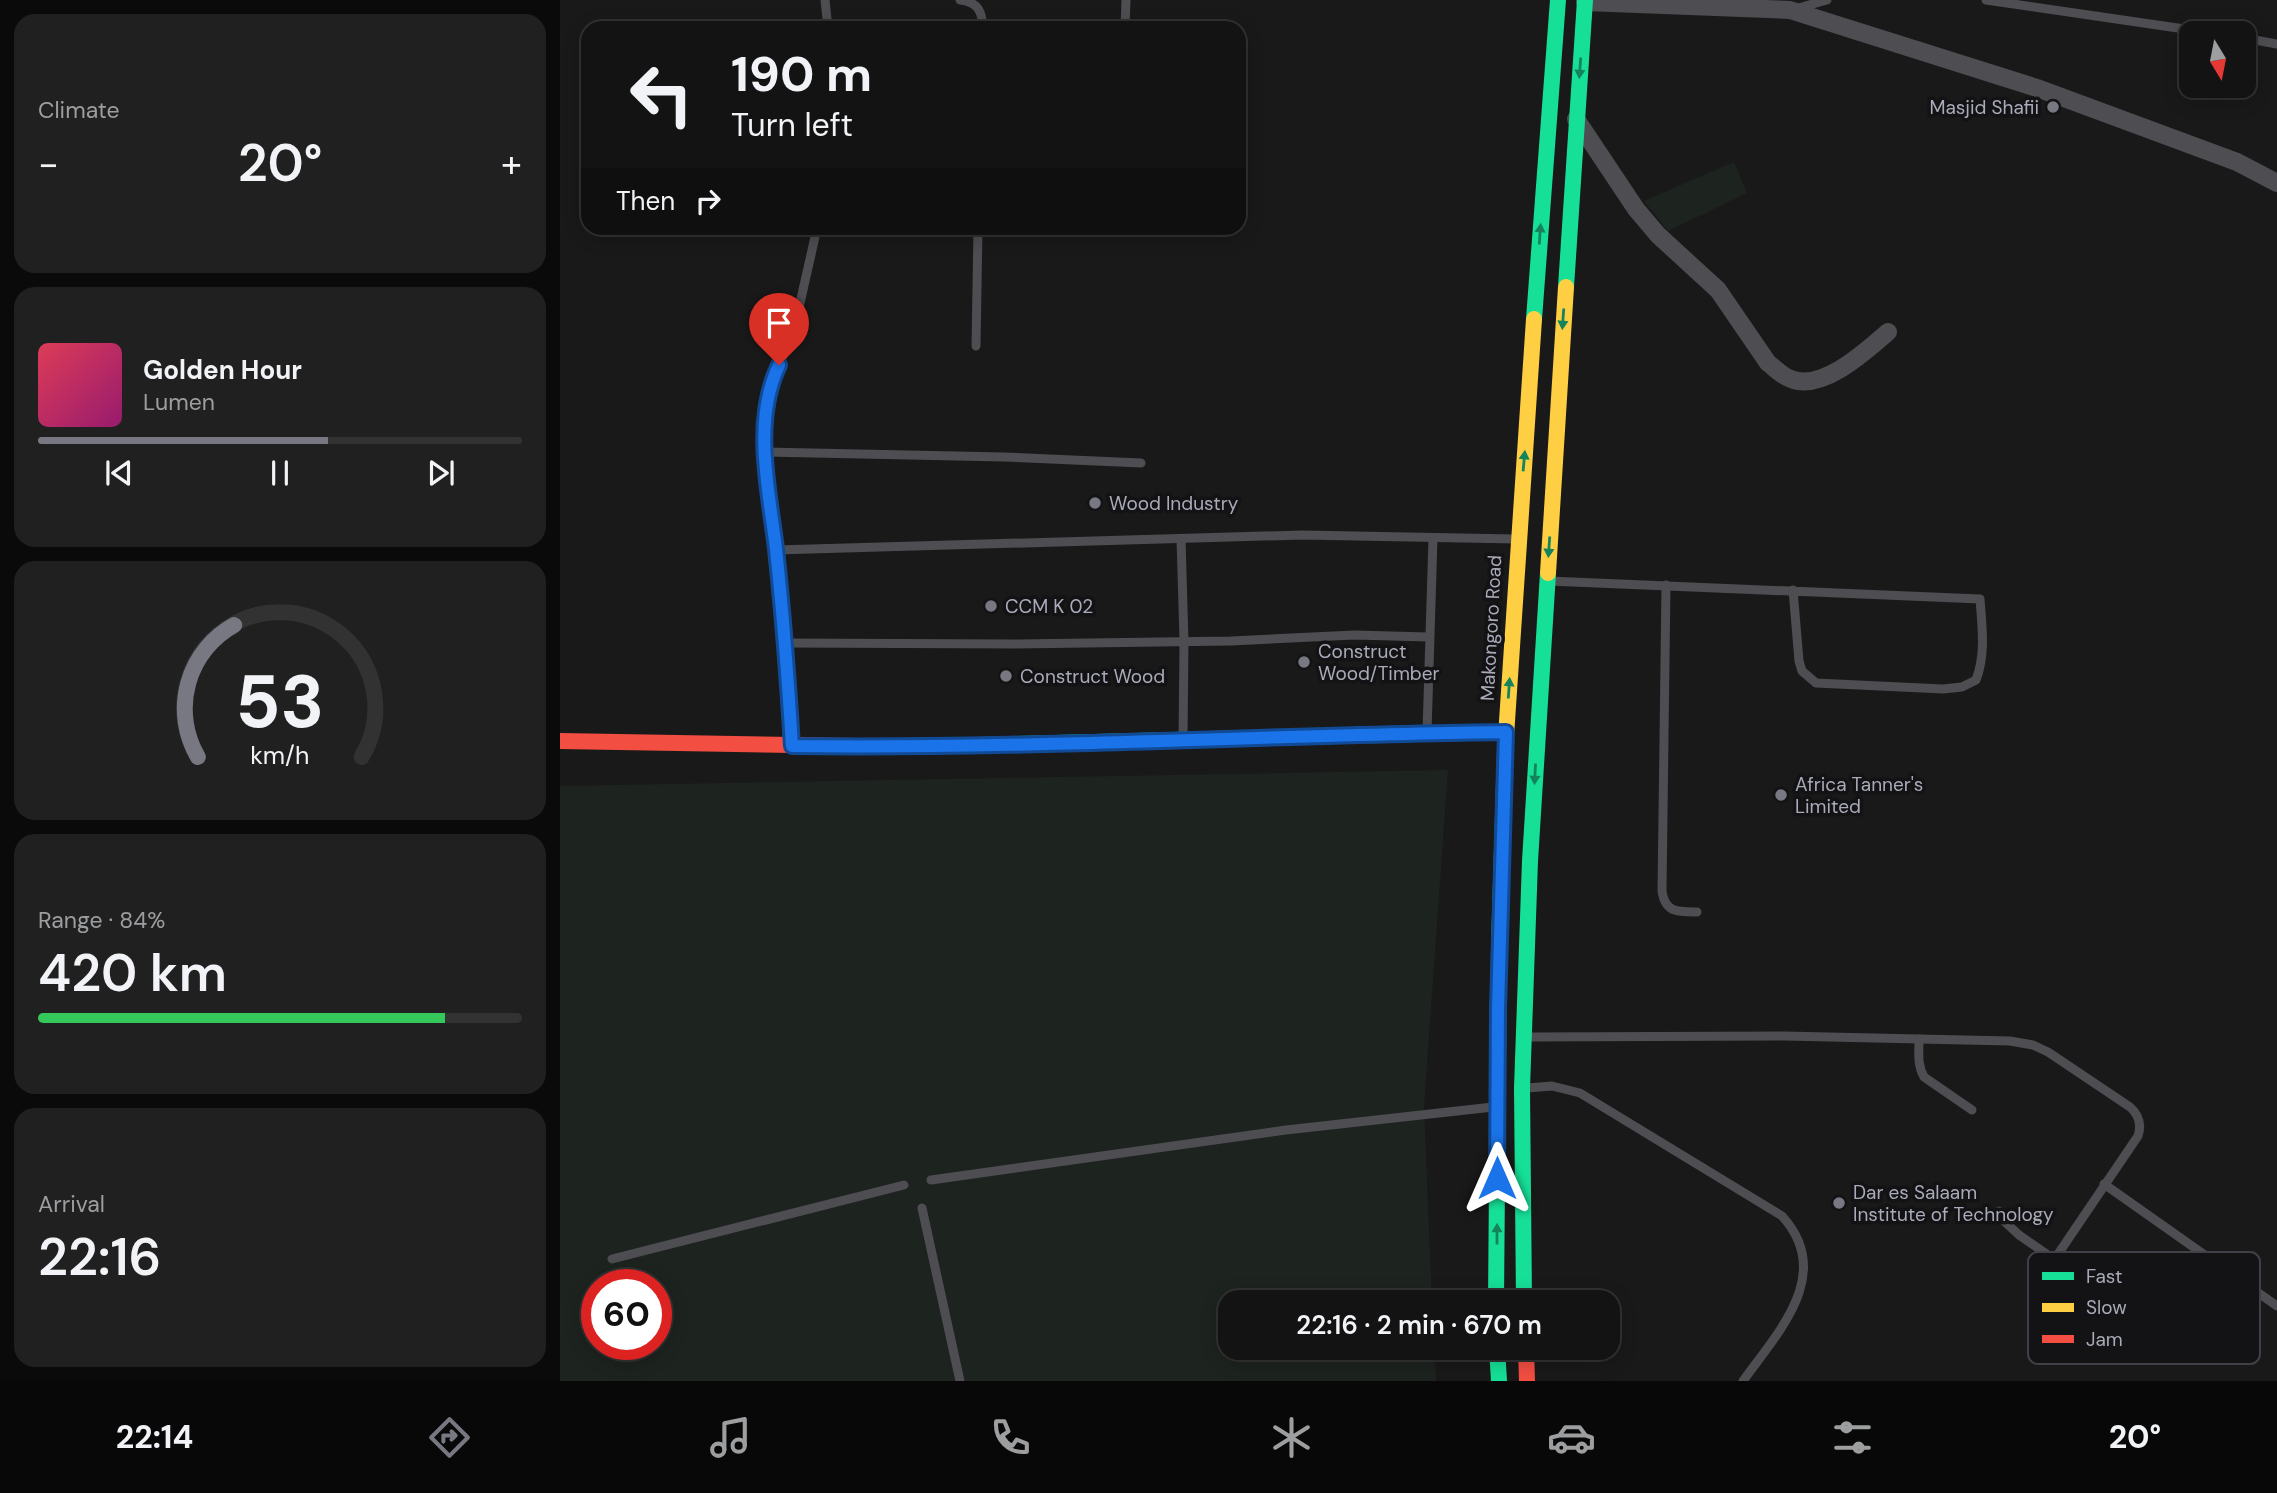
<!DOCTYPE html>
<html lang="en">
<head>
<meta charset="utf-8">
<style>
	body { margin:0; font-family:"DM Sans",sans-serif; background:#202021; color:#f1f3f6; height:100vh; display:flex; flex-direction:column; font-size:26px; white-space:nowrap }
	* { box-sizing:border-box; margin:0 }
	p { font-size:23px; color:#9d9ea0 }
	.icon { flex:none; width:38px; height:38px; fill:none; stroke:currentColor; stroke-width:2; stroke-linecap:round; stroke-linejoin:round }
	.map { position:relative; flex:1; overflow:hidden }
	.drawer { display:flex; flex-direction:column; gap:14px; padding:14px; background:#0a0a0a; width:560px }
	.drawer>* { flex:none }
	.banner { position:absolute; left:21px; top:21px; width:665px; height:214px; border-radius:21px; box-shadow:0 4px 18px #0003,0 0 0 2px #323233; background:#131313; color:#f1f3f6; overflow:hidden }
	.needle { width:46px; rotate:170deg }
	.controls { position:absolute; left:1619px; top:21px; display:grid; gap:14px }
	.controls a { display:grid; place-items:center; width:77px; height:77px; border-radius:14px; background:#131313; box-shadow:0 4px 18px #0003,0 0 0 2px #323233; font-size:35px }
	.speed { position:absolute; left:21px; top:1269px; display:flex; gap:14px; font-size:35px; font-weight:700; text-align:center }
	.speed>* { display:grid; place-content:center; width:91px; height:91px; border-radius:50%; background:#131313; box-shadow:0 4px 18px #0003,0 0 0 2px #323233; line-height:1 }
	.speed .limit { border:10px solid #d22; background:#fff; color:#111 }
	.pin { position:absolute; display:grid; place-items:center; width:60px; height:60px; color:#fff; margin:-72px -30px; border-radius:50% 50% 50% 0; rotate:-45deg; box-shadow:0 0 7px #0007 }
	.pin .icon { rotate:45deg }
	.me { position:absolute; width:77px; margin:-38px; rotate:0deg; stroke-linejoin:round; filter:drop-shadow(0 0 5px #0008) }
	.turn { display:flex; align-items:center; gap:24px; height:147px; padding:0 35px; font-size:32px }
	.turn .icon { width:91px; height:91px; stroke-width:2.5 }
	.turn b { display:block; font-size:49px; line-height:60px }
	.then { display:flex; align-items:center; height:66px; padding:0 35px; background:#0003; gap:14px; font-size:26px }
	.big { font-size:52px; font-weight:600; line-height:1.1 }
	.drawer .card { flex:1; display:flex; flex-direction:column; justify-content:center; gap:10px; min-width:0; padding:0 24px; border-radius:21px; background:#202021 }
	.drawer .dial { align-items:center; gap:0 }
	.dial svg { height:182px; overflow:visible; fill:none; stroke:#323233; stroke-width:7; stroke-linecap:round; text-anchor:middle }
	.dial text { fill:#f1f3f6; stroke:none }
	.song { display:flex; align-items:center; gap:21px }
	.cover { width:84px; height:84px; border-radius:10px; background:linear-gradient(135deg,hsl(350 70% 55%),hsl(320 70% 35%)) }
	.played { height:7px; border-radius:4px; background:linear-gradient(90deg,#777881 60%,#323233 60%) }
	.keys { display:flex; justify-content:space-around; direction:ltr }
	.heat { display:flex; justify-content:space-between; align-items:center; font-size:38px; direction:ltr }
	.charge { height:10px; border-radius:5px; background:linear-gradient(90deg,#34c759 84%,#323233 0) }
	.trip { position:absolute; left:658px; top:1290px; width:402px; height:70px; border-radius:21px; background:#131313; box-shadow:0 4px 18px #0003,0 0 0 2px #323233; font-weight:600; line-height:70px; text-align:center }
	.menu { display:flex; height:112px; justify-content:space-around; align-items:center; background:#080808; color:#9d9ea0 }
	.menu .icon { width:49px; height:49px }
	.menu .selected { color:#777881 }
	.menu b { font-size:32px; color:#f1f3f6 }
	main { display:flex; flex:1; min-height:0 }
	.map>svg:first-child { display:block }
</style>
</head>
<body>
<main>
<section class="drawer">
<div class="card"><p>Climate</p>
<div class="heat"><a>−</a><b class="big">20°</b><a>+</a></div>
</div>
<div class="card">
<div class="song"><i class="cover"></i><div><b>Golden Hour</b><p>Lumen</p></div></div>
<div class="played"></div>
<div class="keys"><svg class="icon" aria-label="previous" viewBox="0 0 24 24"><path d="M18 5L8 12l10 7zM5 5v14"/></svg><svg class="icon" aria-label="pause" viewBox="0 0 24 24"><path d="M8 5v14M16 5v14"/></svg><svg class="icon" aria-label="next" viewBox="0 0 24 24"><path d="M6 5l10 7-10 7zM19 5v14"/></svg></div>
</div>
<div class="card dial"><svg viewBox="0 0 100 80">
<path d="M14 69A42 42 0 1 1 86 69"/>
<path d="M14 69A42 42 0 0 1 30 11" stroke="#777881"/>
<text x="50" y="56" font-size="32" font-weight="700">53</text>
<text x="50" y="72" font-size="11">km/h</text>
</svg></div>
<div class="card"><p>Range · 84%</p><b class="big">420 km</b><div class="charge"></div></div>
<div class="card"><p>Arrival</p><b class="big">22:16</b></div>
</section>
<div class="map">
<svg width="1717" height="1381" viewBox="0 0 1717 1381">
	<rect width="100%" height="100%" fill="#191919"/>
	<g fill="#1d231f" fill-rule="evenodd">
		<path d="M1174 162 1187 193 1108 231 1084 201Z"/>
		<path d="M888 770 864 1106 872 1302H670V1348H874L876 1381H0V786ZM37 1284H96V1344H37Z"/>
	</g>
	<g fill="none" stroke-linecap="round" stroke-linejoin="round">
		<g stroke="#4d4d52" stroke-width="9">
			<path d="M265 0 268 28"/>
			<path d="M400 0C418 2 422 11 423 28"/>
			<path d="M1426 0 1652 33"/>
			<path d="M1235 9 1267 0"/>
			<path d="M565 28 566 0"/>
			<path d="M1684 38 1717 44"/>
			<path d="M416 346 418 228"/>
			<path d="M205 452 444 457 581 463"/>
			<path d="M621 539 624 641 623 740"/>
			<path d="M216 550 742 535 956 539"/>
			<path d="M989 581 1420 599C1422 627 1426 654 1416 680L1402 687 1383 689 1256 683 1242 671 1239 661 1233 590"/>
			<path d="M1106 585 1102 891C1105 913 1118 912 1137 912"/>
			<path d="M225 643 456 644 671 641 794 635 869 637"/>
			<path d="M867 732 873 538"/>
			<path d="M232 742 216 550 206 473 205 423 216 371 227 347 238 312 257 228"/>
			<path d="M969 1037 1224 1036 1450 1041 1473 1045 1488 1052 1570 1107C1579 1115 1582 1124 1578 1136L1494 1260"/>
			<path d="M1359 1039C1359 1052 1357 1065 1364 1077L1412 1110"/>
			<path d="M967 1088 992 1086 1020 1093 1222 1216C1275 1274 1218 1332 1183 1381"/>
			<path d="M371 1180 726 1130 933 1107"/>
			<path d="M1544 1184 1717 1306"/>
			<path d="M362 1208 400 1381"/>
			<path d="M1439 1211 1445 1222 1459 1235 1585 1322 1603 1329H1621L1675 1315 1683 1305 1691 1288"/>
			<path d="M52 1259 344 1185"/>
		</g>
		<g stroke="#4d4d52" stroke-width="18">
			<path d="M1025 2 1230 10 1477 88 1677 162 1717 183"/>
			<path d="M1016 119 1076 209 1098 235 1158 290 1208 363C1215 368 1222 376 1231 379 1262 392 1306 351 1328 332"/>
		</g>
		<g stroke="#16e098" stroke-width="16">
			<path d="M1006 287 1025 0"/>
			<path d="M974 319 998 0"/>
			<path d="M294 746 341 747 850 734"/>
			<path d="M936 1302 939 946 945 751"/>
			<path d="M964 1302 962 1088 970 861 988 573"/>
			<path d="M937 1348 939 1381"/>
		</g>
		<g stroke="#ffcf43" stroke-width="16">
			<path d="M988 573 1006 287"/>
			<path d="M945 751 974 319"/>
		</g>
		<g stroke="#f24e42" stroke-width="16">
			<path d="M850 734 946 732"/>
			<path d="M0 741 294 746"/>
			<path d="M966 1348 967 1381"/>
		</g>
	</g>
	<defs><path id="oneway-solid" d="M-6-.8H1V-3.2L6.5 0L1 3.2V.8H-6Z" transform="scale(1.75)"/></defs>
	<g fill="#15845d">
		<use href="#oneway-solid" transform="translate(1020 68) rotate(94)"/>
		<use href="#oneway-solid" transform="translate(980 234) rotate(-86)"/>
		<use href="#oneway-solid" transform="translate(1003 319) rotate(94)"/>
		<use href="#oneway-solid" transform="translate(964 461) rotate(-85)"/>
		<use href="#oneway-solid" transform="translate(989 547) rotate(94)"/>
		<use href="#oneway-solid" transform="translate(949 688) rotate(-86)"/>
		<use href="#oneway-solid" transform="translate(975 774) rotate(93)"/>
		<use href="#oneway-solid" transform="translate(937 1234) rotate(-90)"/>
	</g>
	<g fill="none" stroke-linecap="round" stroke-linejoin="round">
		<defs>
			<path id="route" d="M219 365C192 422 209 490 216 549 223 615 228 680 232 746 470 749 708 735 946 732L938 1008 937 1178"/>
		</defs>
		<use href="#route" stroke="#114b97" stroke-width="18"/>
		<use href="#route" stroke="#1a73e8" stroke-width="12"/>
	</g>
	<g fill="#777881" stroke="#131315" stroke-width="2.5">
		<circle cx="1493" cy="107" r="7"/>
		<circle cx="535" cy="503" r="7"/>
		<circle cx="431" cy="606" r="7"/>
		<circle cx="744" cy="662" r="7"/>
		<circle cx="446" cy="676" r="7"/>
		<circle cx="1221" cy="795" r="7"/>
		<circle cx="1279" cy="1203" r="7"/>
	</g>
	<g text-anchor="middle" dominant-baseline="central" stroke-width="7" stroke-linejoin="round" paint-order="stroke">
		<g font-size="19" fill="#aaabb9" stroke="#131315" text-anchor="start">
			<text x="1479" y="107" text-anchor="end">Masjid Shafii</text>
			<text x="549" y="503">Wood Industry</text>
			<text x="445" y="606">CCM K 02</text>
			<text x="758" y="651">Construct<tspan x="758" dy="22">Wood/Timber</tspan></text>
			<text x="460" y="676">Construct Wood</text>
			<text x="1235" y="784">Africa Tanner's<tspan x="1235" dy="22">Limited</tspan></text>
			<text x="1293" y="1192">Dar es Salaam<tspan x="1293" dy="22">Institute of Technology</tspan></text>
		</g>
		<g font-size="19" fill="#aaabb9" stroke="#131315">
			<text transform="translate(931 628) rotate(-87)">Makongoro Road</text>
		</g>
	</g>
	<rect x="1468" y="1252" width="232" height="112" rx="10" fill="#131315" stroke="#404146" stroke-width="2"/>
	<rect x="1482" y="1272" width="32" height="8" fill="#16e098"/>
	<rect x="1482" y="1303" width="32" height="9" fill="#ffcf43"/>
	<rect x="1482" y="1335" width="32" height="8" fill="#f24e42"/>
	<g font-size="19" fill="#aaabb9">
		<text x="1526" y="1283">Fast</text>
		<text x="1526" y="1314">Slow</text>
		<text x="1526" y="1346">Jam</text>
	</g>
</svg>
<div class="controls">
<a><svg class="needle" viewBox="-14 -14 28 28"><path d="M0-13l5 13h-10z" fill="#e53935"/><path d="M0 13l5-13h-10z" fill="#9d9ea0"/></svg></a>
</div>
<div class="speed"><div class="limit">60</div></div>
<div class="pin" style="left:219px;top:365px;background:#d93025"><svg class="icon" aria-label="arrive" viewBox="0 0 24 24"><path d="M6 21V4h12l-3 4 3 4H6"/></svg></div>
<svg class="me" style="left:937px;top:1178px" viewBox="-20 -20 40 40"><path d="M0-17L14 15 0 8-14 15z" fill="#1a73e8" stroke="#fff" stroke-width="4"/></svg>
<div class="trip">22:16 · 2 min · 670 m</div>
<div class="banner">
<div class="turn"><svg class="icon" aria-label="left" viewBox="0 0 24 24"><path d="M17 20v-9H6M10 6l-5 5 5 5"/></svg><div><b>190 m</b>Turn left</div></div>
<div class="then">Then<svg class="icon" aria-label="right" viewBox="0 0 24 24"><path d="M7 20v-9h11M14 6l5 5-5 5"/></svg></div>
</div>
</div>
</main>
<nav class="menu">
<b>22:14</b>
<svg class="icon selected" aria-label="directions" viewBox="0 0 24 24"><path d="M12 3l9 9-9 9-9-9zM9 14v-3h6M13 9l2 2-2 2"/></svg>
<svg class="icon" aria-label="music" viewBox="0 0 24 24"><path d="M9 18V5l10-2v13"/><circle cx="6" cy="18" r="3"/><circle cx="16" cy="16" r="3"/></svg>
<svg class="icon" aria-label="phone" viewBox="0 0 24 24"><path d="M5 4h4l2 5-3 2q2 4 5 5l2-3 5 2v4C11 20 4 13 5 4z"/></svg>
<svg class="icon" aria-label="climate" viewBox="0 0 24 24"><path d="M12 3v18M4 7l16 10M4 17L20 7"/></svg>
<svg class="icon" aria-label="car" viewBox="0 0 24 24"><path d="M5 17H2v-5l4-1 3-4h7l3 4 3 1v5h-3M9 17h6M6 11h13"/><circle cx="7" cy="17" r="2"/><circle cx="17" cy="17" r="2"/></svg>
<svg class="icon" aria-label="filters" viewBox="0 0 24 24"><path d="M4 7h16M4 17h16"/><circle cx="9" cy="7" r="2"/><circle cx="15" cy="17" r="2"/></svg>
<b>20°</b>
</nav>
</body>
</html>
